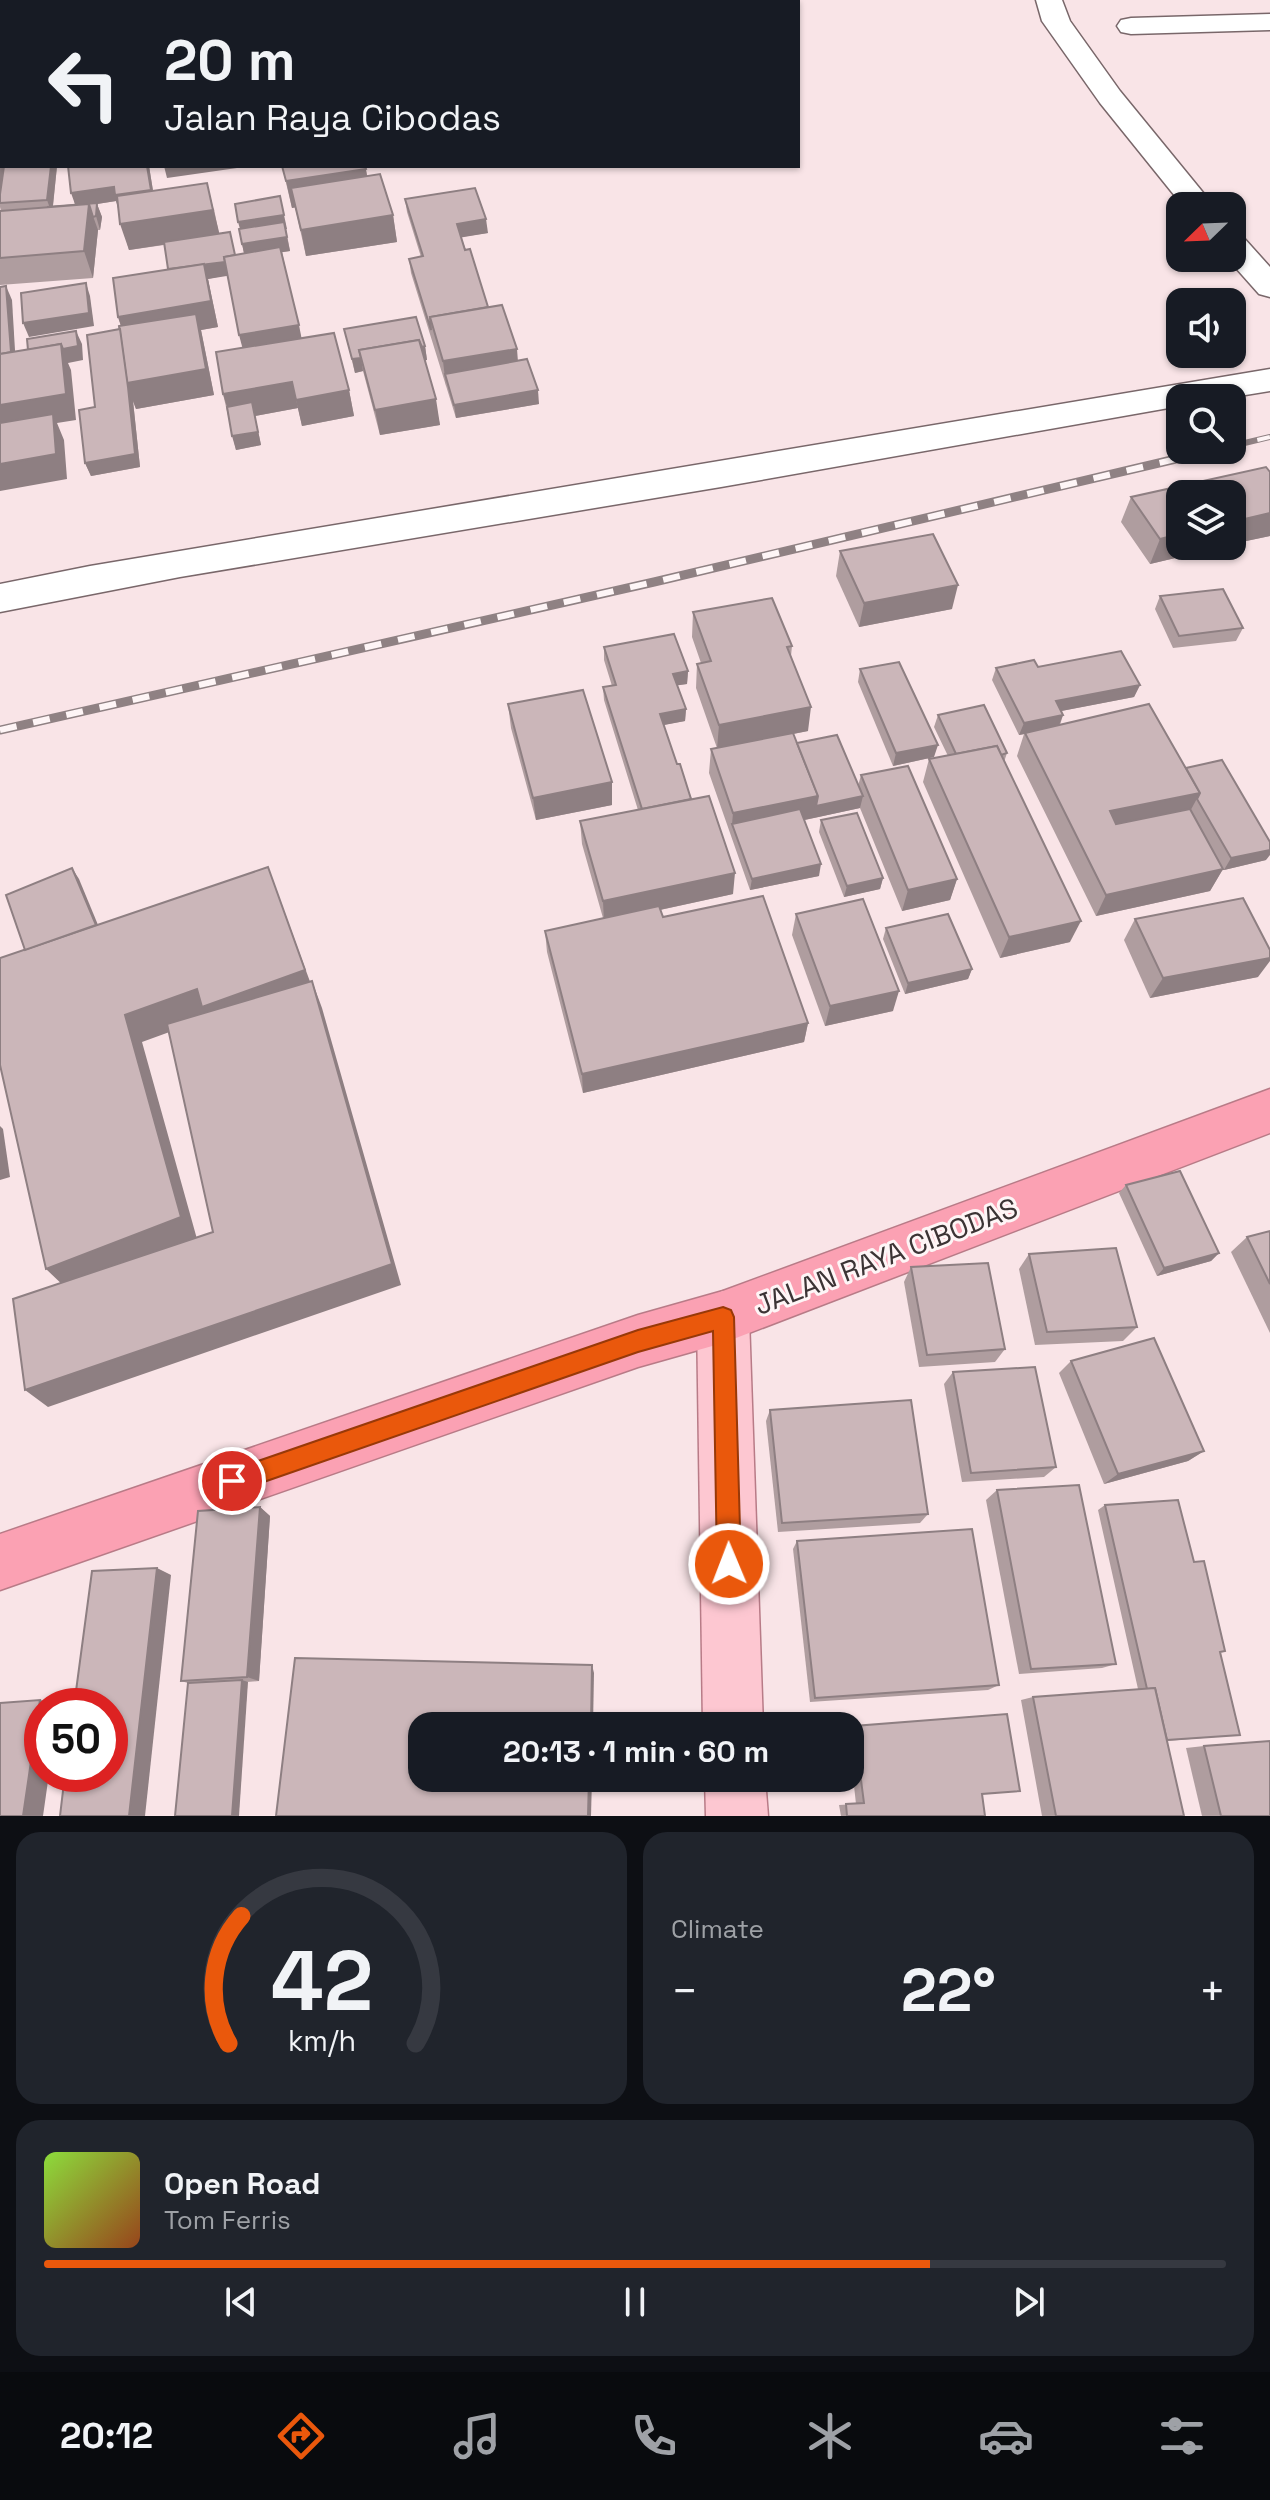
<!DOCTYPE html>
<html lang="en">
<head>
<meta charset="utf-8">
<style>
	body { margin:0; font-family:"Space Grotesk",sans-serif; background:#20242c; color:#f1f3f6; height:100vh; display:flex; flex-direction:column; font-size:30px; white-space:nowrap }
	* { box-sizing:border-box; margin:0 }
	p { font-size:26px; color:#9ea1a6 }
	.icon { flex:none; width:44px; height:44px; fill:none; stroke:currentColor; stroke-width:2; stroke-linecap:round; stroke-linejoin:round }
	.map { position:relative; height:1816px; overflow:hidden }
	.sheet { display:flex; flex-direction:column; gap:16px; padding:16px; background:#0d0f14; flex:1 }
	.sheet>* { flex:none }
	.hud { position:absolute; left:0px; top:0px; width:800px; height:168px; box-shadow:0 2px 6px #0004; background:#171b24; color:#f1f3f6; overflow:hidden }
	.needle { width:52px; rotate:247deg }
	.buttons { position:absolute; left:1166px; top:192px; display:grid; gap:16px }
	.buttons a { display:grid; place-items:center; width:80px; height:80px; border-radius:16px; background:#171b24; box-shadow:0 2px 6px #0004; font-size:40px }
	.speed { position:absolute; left:24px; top:1688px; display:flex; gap:16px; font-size:40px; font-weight:700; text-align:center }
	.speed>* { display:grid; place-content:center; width:104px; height:104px; border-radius:50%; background:#171b24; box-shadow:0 2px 6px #0004; line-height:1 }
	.speed .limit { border:12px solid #d22; background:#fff; color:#111 }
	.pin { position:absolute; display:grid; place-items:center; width:68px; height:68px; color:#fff; margin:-34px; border:4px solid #fff; border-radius:50%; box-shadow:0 2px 8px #0007 }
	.me { position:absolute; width:88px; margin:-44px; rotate:359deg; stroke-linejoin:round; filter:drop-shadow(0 0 6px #0008) }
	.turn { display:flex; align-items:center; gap:28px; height:168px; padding:0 32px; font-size:36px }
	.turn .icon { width:104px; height:104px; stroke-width:2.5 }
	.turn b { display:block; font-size:56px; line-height:68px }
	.big { font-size:60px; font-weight:600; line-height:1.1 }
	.sheet .card { flex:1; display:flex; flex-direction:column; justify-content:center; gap:12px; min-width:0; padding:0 28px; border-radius:24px; background:#20242c }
	.sheet .dial { align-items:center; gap:0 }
	.dial svg { height:208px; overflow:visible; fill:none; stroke:#363941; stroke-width:7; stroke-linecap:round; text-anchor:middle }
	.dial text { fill:#f1f3f6; stroke:none }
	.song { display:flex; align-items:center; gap:24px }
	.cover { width:96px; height:96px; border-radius:12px; background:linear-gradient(135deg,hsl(90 70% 55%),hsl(20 70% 35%)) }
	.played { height:8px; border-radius:4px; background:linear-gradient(90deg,#ea580c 75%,#363941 75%) }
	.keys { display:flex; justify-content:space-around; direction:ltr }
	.heat { display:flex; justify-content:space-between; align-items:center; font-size:44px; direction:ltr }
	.sheet .tiles { flex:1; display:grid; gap:16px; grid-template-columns:1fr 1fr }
	.card:last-child { grid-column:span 2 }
	.trip { position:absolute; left:408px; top:1712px; width:456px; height:80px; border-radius:24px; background:#171b24; box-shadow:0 2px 6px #0004; font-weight:600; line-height:80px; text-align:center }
	.menu { display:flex; height:128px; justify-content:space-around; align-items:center; background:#090b0e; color:#9ea1a6 }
	.menu .icon { width:56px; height:56px }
	.menu .current { color:#ea580c }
	.menu b { font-size:36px; color:#f1f3f6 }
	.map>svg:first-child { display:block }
</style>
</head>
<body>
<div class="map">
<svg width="1270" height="1816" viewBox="0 0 1270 1816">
	<rect width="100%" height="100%" fill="#f9e4e7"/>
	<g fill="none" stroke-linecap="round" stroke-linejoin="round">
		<defs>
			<g id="minor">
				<path d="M1036 0H1062L1070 21 1120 91 1214 206H1183L1100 103 1042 21Z"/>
				<path d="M1270 14V30L1131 34 1121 32 1117 26 1121 20 1131 18Z"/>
				<rect x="0" y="20" width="2" height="16"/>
				<path d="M1232 234 1243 237 1270 267V297L1259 294 1227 258H1232Z"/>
				<path d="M1270 369V391L1227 398H1180V406L721 487 180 577 0 612V584L90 566Z"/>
			</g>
			<g id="major">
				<path d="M723 1291 741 1299 749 1317 763 1726H703L697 1317 705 1299Z"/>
				<path d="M705 1778H765L768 1816H706Z"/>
			</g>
			<path id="highway" d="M1270 1089V1133L723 1343 638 1367 0 1590V1534L638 1315 723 1291Z"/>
		</defs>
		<use href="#minor" stroke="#79676a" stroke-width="3"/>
		<use href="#major" stroke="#b87b87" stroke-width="3"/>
		<use href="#highway" stroke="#b87b87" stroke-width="3"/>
		<use href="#minor" fill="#fff" fill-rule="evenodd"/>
		<use href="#major" fill="#fdc7d1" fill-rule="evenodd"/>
		<use href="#highway" fill="#fba1b3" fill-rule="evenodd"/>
		<defs>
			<path id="rail-far1" d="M1232 446 1270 437"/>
			<path id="rail" d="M0 730 654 582 1214 450"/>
		</defs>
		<use href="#rail-far1" stroke="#8f8183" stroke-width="6"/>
		<use href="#rail" stroke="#8f8183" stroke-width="9"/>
		<use href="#rail-far1" stroke="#fef5f6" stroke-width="4" stroke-dasharray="13" stroke-linecap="butt"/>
		<use href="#rail" stroke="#fef5f6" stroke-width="6" stroke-dasharray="17" stroke-linecap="butt"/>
	</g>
	<g fill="#af9d9f">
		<path d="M0 0H127V2H2L1 13Z"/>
		<path d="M0 129H2V166H57L53 206 75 205 68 166H149L153 191 214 209 219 234 235 255 244 253 239 229H287H286L290 251 282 252 301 338 349 390 354 416 302 426 298 408 255 416 261 445 236 450 223 394 243 348 227 275 208 279 218 327 201 330 214 395 136 409 133 401 140 467 91 476 85 463 95 407 121 326 118 317 168 269 164 245 129 250 116 201 97 204 102 217 100 230H98L93 278 0 285V211H1L0 207Z"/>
		<path d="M282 166H365L367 176 393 215 397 242 306 256 295 207 292 208Z"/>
		<path d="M405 199 488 233 461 237 488 307 518 361 539 404 456 418 411 273 409 259 421 257 407 212Z"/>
		<path d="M344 329 425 346 427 360H425L440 425 380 435 363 371 355 373Z"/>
		<path d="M1270 472V536L1232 544 1180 546H1226L1150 564 1121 522 1131 497Z"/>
		<path d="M840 551 952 609 859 627 836 576Z"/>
		<path d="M1160 596 1243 628 1236 641 1173 648 1155 609Z"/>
		<path d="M693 612 792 646 791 656 808 731 793 734 797 743 858 786 861 775 957 879 950 900 902 911 860 808 804 820 819 876 750 890 709 773 711 749 717 748 696 688 697 664 701 663 692 637Z"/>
		<path d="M604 647 688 671 687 684 677 685 686 709 685 721 663 725 677 764 733 894 660 910 663 917 808 1023 804 1042 583 1093 547 952 545 931 603 918 582 844 580 821 638 810 604 700 603 687 612 686 604 660Z"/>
		<path d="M1038 667 1140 685 1134 697 1061 711 1063 715 1060 725 1186 768 1266 860 1224 870 1219 861 1223 869 1210 891 1096 916 1017 756 1024 734 1019 735 992 680 996 668Z"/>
		<path d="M860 669 934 757 893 766 858 682Z"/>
		<path d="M508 704 612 782V805L536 820 511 728Z"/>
		<path d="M938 715 1007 753 1004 762 1070 942 1000 958 923 782 929 759 948 756 934 727Z"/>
		<path d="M821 820 883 878 880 889 844 897 819 832Z"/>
		<path d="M796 914 893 1011 825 1026 792 935Z"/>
		<path d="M1135 919 1258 977 1150 998 1124 940Z"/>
		<path d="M886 928 972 969 968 979 905 994 883 939Z"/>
		<path d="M1126 1185 1219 1253 1211 1261 1157 1276 1119 1193Z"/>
		<path d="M1270 1231V1333L1231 1252 1247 1237Z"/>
		<path d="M1029 1254 1137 1327 1123 1341 1035 1345 1019 1269Z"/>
		<path d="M911 1267 1005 1349 995 1362 919 1367 904 1282Z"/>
		<path d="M1071 1361 1204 1451 1188 1461 1104 1484 1059 1373Z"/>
		<path d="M953 1372 1056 1467 1044 1477 962 1482 944 1384Z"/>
		<path d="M770 1410 928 1514 920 1523 778 1532 766 1421Z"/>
		<path d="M997 1490 1116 1664 1102 1668 1019 1674 986 1500Z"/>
		<path d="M1105 1505 1194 1562 1220 1653 1240 1735 1167 1741 1184 1816H1042L1021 1700 1033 1697 1138 1689 1098 1510Z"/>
		<path d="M260 1507 270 1516 259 1681 247 1682H248L188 1683 181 1681Z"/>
		<path d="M797 1541 999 1685 988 1690 810 1702 793 1549Z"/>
		<path d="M854 1726 982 1794 985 1816H841L839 1805 856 1804 850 1749V1728Z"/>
		<path d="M1204 1746 1270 1816H1202L1186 1748Z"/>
	</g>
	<g fill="#8e7f82">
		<path d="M0 152 2 157V166H5L0 193Z"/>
		<path d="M51 166H57L52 214 47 200Z"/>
		<path d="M147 166H149L155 203 119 209 116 201 97 204 102 217 100 230 96 216 89 205 98 230 93 278 84 251 76 207 71 193Z"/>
		<path d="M164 166H243L244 167 167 178Z"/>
		<path d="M366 169 370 195 292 208 286 181Z"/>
		<path d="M207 183 220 236 129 250 120 224Z"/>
		<path d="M284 215 287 229 242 236 238 222Z"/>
		<path d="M393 215 397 242 306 256 301 230Z"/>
		<path d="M486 219 488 233 458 238 457 224Z"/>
		<path d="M287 237 290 251 245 258 242 244Z"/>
		<path d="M236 260 239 274 208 279 218 327 201 330 214 395 136 409 133 401 140 467 91 476 85 463 127 383 122 329 118 317 169 271Z"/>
		<path d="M86 283 90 296 94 326 29 337 23 323Z"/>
		<path d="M6 286 12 300 16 367 0 370Z"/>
		<path d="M299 325 304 351 246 361 239 335Z"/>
		<path d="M76 331 82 344 83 360 68 363 71 370 76 420 57 423 64 440 67 479 0 491V405L61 344Z"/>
		<path d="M425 346 427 360 365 371 361 357Z"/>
		<path d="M517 349 519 375 445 374 446 387 443 361Z"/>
		<path d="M361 358 363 371 355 373 352 359Z"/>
		<path d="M292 382 298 408 255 416 261 445 236 450 232 436 231 420 223 394Z"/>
		<path d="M349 390 354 416 302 426 296 400Z"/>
		<path d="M538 390 539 404 456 418 454 405Z"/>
		<path d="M436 399 440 425 380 435 375 410Z"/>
		<path d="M1270 513V536L1232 544V522Z"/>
		<path d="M1180 534V546H1226L1150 564 1160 539Z"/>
		<path d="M958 585 952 609 859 627 864 603Z"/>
		<path d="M688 671 687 684 673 686V674Z"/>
		<path d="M1140 685 1134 697 1051 713 1056 701Z"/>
		<path d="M811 707 808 731 717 749 719 725Z"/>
		<path d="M686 709 685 721 659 726 660 714Z"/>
		<path d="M1063 715 1058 728 1019 735 1024 723Z"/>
		<path d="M938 745 934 757 893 766 896 753Z"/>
		<path d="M612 782V805L536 820 533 798Z"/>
		<path d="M1200 793 1188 815 1100 834 1110 811Z"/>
		<path d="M818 796H863L860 808 814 818 736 834 732 824 731 836 733 813Z"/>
		<path d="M1270 850V855L1266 860 1224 870 1231 858Z"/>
		<path d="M821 864 819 876 750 890 752 879Z"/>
		<path d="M268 867 316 998 208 1018 142 1042 197 1239 67 1289 46 1269 125 1015Z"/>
		<path d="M72 868 79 879 103 937 96 926Z"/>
		<path d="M1223 869 1210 891 1096 916 1106 895Z"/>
		<path d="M735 873 733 894 604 922 603 901Z"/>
		<path d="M883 878 880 889 844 897 847 886Z"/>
		<path d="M957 879 950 900 902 911 908 890Z"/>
		<path d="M1081 921 1070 942 1000 958 1009 937Z"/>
		<path d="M1270 958V961L1258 977 1150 998 1163 978Z"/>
		<path d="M972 969 968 979 905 994 908 983Z"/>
		<path d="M312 981 322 1008 401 1285 48 1407 25 1390 392 1264Z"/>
		<path d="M899 991 893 1011 825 1026 830 1006Z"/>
		<path d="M808 1023 804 1042 583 1093 582 1074Z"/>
		<path d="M0 1126 3 1129 10 1177 0 1180Z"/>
		<path d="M1219 1253 1211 1261 1157 1276 1164 1268Z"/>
		<path d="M1204 1451 1188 1461 1104 1484 1118 1474Z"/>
		<path d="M260 1507 270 1516 259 1681 247 1677Z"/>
		<path d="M157 1568 171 1575 145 1816H129Z"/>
		<path d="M592 1665 594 1673 593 1726H591Z"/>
		<path d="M242 1680 248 1682 239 1816H232Z"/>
		<path d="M40 1700 58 1704V1706H42V1774H49L43 1816H23Z"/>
		<path d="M589 1778H592L591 1816H588Z"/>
	</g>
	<g fill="#cbb6b9" stroke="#8e7f82" stroke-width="2">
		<rect x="21" y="0" width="97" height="2"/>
		<path d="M142 0H215L186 2H142Z"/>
		<path d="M215 0H243V2H186Z"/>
		<rect x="243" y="0" width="20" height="2"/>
		<path d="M308 0H346L347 2H308Z"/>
		<rect x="0" y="129" width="2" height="16"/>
		<path d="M4 166H51L47 200 0 203V194Z"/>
		<path d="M68 166H147L151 190 115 195 114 187 71 193Z"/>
		<path d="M282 166H365L366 169 286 181Z"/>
		<path d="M380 174 393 215 301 230 291 188Z"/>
		<path d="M207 183 213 210 120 224 117 196Z"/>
		<path d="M475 188 486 219 457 224 465 250 470 249 488 307 430 317 431 330 409 259 423 256 405 199Z"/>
		<path d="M280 196 284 215 238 222 235 204Z"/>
		<path d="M97 203 96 216 93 217 89 204 47 207Z"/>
		<path d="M89 204 84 251 0 258V211Z"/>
		<path d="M284 222 287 237 242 244 239 229Z"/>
		<path d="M230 232 235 255 224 257 225 262 168 269 164 242Z"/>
		<path d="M280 247 299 325 239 335 224 257Z"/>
		<path d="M204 264 211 301 118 317 113 278Z"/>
		<path d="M86 283 89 313 23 323 21 293Z"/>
		<path d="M6 286 11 352 0 354V287Z"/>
		<path d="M502 305 517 349 443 361 430 317Z"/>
		<path d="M196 314 206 369 127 383 119 326Z"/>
		<path d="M416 317 425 346 422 347 419 340 359 350 361 358 352 359 344 329Z"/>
		<path d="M120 329 128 387 135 454 85 463 79 410 95 407 87 335Z"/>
		<path d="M76 331 78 346 63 349 61 344 28 350 27 339Z"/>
		<path d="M334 333 349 390 296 400 292 382 223 394 216 352Z"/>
		<path d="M419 340 436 399 375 410 359 350Z"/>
		<path d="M61 344 66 394 0 405V354Z"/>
		<path d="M527 359 538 390 454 405 445 374Z"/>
		<path d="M252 402 258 432 232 436 227 407Z"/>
		<path d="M53 414 56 454 0 464V423Z"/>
		<path d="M1266 467 1270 472V513L1232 522V494H1180V534L1160 539 1131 497Z"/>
		<path d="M933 534 958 585 864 603 840 551Z"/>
		<path d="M1223 589 1243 628 1179 636 1160 596Z"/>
		<path d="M772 598 792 646 787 647 811 707 719 725 697 664 711 661 693 612Z"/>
		<path d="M674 634 688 671 673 674 686 709 660 714 677 764H680L691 799 642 809 603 687 616 685 604 647Z"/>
		<path d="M1121 651 1140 685 1056 701 1063 715 1024 723 996 668 1034 660 1038 667Z"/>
		<path d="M899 662 938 745 896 753 860 669Z"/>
		<path d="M583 690 612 782 533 798 508 704Z"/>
		<path d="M1149 704 1200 793 1110 811 1116 824 1190 809 1223 869 1106 895 1025 733Z"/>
		<path d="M984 705 1007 753 1001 755 997 746 956 754 938 715Z"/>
		<path d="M793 733 818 796 733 813 711 749Z"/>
		<path d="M837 735 863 796 816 806 818 796 797 743Z"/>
		<path d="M997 746 1081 921 1009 937 929 759Z"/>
		<path d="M1222 760 1270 842V850L1231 858 1197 799 1200 793 1186 768Z"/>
		<path d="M908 766 957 879 908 890 861 775Z"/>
		<path d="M709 796 735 873 603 901 580 821Z"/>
		<path d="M800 809 821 864 752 879 732 824Z"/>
		<path d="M857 813 883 878 847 886 821 820Z"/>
		<path d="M268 867 305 970 202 1007 197 989 125 1015 181 1217 46 1269 0 1065V958Z"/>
		<path d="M72 868 96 925 25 950 6 895Z"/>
		<path d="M763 896 808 1023 582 1074 545 931 659 906 663 917Z"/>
		<path d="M1243 898 1270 950V958L1163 978 1135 919Z"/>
		<path d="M863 899 899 991 830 1006 796 914Z"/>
		<path d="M948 914 972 969 908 983 886 928Z"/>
		<path d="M312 981 392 1264 25 1390 13 1299 213 1232 167 1024Z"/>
		<path d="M1180 1171 1219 1253 1164 1268 1126 1185Z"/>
		<path d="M1270 1231V1284L1247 1237Z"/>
		<path d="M1116 1248 1137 1327 1047 1332 1029 1254Z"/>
		<path d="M988 1263 1005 1349 927 1355 911 1267Z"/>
		<path d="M1154 1338 1204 1451 1118 1474 1071 1361Z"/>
		<path d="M1035 1367 1056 1467 971 1473 953 1372Z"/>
		<path d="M911 1400 928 1514 782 1523 770 1410Z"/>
		<path d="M1079 1485 1116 1664 1031 1669 997 1490Z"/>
		<path d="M1178 1500 1194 1562 1204 1561 1225 1651 1220 1652 1240 1735 1167 1740 1155 1688 1147 1689 1105 1505Z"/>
		<path d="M260 1507 247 1677 181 1681 198 1511Z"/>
		<path d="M972 1529 999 1685 815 1698 797 1541Z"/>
		<path d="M157 1568 129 1816H60L65 1774H110V1706H74L92 1571Z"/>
		<path d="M295 1658 592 1665 591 1726H422V1778H589L588 1816H276Z"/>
		<path d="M242 1680 232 1816H175L188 1683Z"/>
		<path d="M1155 1688 1184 1816H1056L1033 1697Z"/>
		<path d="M40 1700 23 1816H0V1703Z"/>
		<path d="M1007 1714 1020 1791 982 1794 985 1816H847L846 1804 864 1803 854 1726Z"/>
		<path d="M1270 1741V1816H1221L1204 1746Z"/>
	</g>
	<path fill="#ea580c" stroke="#983908" stroke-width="2" d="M723 1307 731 1310 734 1317 741 1564 737 1572 729 1576 721 1572 717 1564 713 1331 638 1352 232 1493 224 1489 221 1481 224 1473 232 1470 638 1330Z"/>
	<g text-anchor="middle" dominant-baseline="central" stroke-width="6" stroke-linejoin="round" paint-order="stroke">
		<g font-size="28" fill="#3c3435" stroke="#fef5f6">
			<text transform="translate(886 1256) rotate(-21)">JALAN RAYA CIBODAS</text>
		</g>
	</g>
</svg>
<div class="buttons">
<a><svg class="needle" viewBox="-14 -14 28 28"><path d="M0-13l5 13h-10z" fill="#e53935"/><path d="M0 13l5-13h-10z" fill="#9ea1a6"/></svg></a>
<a><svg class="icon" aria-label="sound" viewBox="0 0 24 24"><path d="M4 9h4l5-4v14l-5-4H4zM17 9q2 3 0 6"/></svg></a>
<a><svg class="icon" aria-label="search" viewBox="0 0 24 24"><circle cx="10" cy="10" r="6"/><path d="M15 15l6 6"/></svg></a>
<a><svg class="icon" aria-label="layers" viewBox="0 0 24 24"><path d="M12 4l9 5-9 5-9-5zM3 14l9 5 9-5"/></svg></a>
</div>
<div class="speed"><div class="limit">50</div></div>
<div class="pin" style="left:232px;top:1481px;background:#d93025"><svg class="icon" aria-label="arrive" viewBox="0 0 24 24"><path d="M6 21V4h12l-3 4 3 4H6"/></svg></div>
<svg class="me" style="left:729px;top:1564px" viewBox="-20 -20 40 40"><circle r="17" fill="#ea580c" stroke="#fff" stroke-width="3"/><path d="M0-11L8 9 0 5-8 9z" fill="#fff"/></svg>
<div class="trip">20:13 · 1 min · 60 m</div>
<div class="hud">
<div class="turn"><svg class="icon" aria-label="left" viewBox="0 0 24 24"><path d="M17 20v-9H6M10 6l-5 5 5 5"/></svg><div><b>20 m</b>Jalan Raya Cibodas</div></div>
</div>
</div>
<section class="sheet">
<div class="tiles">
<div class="card dial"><svg viewBox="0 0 100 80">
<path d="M14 69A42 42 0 1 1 86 69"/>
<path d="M14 69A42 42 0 0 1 19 20" stroke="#ea580c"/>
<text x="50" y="56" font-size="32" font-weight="700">42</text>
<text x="50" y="72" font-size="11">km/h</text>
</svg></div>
<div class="card"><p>Climate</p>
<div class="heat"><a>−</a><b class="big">22°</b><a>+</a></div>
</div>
<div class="card">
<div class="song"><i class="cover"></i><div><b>Open Road</b><p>Tom Ferris</p></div></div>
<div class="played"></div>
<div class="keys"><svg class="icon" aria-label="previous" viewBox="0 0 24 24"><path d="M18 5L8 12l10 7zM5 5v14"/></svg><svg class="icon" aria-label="pause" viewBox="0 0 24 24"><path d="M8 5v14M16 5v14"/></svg><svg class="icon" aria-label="next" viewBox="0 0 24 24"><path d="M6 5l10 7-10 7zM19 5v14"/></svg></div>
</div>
</div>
</section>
<nav class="menu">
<b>20:12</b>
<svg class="icon current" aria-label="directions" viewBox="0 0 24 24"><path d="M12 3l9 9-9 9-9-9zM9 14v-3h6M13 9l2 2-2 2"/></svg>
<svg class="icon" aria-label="music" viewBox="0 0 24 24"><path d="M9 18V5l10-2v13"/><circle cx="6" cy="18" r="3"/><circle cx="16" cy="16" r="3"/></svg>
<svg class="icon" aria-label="phone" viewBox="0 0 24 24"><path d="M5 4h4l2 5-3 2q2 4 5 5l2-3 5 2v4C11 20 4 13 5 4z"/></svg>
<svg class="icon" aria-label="climate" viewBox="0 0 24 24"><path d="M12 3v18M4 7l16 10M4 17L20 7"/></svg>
<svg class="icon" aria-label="car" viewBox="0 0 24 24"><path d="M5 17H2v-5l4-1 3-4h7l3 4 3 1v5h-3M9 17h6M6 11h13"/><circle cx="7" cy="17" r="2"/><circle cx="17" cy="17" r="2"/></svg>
<svg class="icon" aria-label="filters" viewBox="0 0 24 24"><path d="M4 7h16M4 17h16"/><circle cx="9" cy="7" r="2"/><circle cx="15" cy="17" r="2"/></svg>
</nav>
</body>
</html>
